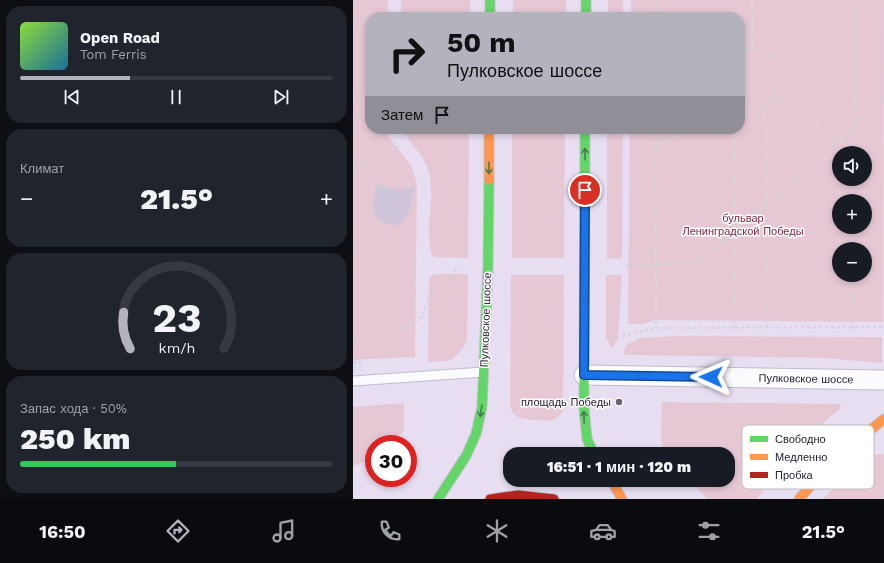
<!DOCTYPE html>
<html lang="ru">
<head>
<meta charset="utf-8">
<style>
	body { margin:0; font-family:"Work Sans",sans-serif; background:#20242c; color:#f1f3f6; height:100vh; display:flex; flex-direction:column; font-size:15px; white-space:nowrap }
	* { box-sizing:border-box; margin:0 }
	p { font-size:13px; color:#9ea1a6 }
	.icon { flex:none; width:22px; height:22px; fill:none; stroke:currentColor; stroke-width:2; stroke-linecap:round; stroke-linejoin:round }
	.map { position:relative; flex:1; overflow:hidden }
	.panel { display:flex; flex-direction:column; gap:6px; padding:6px; background:#0d0f14; width:353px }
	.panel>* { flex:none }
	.guide { position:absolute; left:12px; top:12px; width:380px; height:122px; border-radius:16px; box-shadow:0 2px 6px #0003; background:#b4b2bc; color:#111; overflow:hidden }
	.fabs { position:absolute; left:479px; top:146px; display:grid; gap:8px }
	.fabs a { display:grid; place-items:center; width:40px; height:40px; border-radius:50%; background:#171b24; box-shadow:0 2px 6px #0003; font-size:20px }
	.speed { position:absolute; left:12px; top:435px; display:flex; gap:8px; font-size:20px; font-weight:700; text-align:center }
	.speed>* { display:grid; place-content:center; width:52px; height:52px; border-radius:50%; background:#171b24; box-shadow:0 2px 6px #0003; line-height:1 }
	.speed .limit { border:6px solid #d22; background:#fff; color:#111 }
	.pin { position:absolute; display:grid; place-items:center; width:34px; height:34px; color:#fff; margin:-17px; border:2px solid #fff; border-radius:50%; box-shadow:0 1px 4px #0007 }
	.me { position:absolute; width:44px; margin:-22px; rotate:271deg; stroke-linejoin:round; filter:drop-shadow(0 0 3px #0008) }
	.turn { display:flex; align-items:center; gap:14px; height:84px; padding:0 16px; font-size:18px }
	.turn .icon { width:52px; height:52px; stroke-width:2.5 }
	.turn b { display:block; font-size:28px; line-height:34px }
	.then { display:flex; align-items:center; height:38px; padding:0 16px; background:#0003; gap:8px; font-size:15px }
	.big { font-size:30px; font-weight:800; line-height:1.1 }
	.panel .card { flex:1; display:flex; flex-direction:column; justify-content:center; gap:6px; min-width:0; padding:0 14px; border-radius:16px; background:#20242c }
	.panel .dial { align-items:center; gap:0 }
	.dial svg { height:104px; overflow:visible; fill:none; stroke:#363941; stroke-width:7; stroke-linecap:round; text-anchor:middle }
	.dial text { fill:#f1f3f6; stroke:none }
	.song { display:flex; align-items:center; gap:12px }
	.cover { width:48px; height:48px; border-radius:6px; background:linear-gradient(135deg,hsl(90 70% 55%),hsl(200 70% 35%)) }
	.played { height:4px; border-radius:2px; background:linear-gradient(90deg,#b4b2bc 35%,#363941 35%) }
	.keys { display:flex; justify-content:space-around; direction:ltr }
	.heat { display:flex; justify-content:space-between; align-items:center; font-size:22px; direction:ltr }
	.charge { height:6px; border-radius:3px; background:linear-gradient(90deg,#34c759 50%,#363941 0) }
	.trip { position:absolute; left:150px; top:447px; width:232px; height:40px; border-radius:16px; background:#171b24; box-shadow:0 2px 6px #0003; font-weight:800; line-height:40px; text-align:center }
	.tabs { display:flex; height:64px; justify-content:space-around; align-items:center; background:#090b0e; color:#9ea1a6 }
	.tabs .icon { width:28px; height:28px }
	.tabs .on { color:#b4b2bc }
	.tabs b { font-size:18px; color:#f1f3f6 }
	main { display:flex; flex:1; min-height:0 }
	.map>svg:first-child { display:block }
</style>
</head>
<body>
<main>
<section class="panel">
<div class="card">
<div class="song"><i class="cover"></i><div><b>Open Road</b><p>Tom Ferris</p></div></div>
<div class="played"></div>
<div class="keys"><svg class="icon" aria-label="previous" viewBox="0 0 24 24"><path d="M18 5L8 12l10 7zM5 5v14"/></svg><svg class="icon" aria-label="pause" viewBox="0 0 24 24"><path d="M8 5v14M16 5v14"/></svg><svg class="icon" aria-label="next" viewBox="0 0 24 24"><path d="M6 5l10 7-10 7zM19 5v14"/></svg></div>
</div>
<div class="card"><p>Климат</p>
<div class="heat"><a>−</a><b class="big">21.5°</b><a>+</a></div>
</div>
<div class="card dial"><svg viewBox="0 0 100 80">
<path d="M14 69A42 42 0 1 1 86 69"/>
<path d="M14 69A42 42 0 0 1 9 41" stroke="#b4b2bc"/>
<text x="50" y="56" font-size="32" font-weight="700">23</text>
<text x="50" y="72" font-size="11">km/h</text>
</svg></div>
<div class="card"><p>Запас хода · 50%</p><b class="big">250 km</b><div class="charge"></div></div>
</section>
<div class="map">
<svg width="531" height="499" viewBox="0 0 531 499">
	<rect width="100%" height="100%" fill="#e7def1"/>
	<g fill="#e6c8d5" fill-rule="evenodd">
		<path d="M0 0H35V17H17V129H35V136L58 166 64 183 62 357 0 360Z"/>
		<rect x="48" y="0" width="69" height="17"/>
		<rect x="160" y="0" width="53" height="17"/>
		<rect x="255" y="0" width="15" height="17"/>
		<path d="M278 0H531L530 322 301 320 290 324H275L277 129H387V17H278ZM486 153H512V179H486ZM486 201H512V227H486ZM486 249H512V275H486Z"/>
		<path d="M50 129H116L115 258 82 257 78 253C77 244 75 231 76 223 78 205 81 180 72 162 66 150 55 142 50 129Z"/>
		<path d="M159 129H212L211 258H159Z"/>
		<path d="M254 129H270L269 258 254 259Z"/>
		<path d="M81 274H115L114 340 111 347 100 359 94 361 75 362 76 279Z"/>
		<path d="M158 275H211L210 411 203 419 196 421 169 419 160 414 157 406Z"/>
		<path d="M253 275H269L265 339 259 348 253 338Z"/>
		<path d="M321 336 529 337V363L469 358 278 355H272L271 351 273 345 287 338Z"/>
		<path d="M309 402 487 404 488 408C455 434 429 465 404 499H354L338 480H375V454H315L309 446 308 440Z"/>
		<path d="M51 403V431L35 444H21V456L11 462 0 466V407Z"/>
		<path d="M519 454H531V497L529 499H470L496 472Z"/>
	</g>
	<path fill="#d0c6da" d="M23 184 45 190 44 192 62 186 56 212 46 226 26 222 20 209Z"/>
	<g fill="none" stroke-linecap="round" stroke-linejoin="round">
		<defs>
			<path id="lane" d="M0 381 131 372"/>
			<path id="street" d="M231 375 531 380"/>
			<g id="fast">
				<path d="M137 0V17"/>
				<path d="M233 0V17"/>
				<path d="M232 129 231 408 234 439 241 454"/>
				<path d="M85 499 113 456 123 434 129 407 135 267 136 180"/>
			</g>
			<g id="slow">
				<path d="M136 180V129"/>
				<path d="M258 480 269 499"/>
				<path d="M446 499 483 458 531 419"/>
			</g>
			<path id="jam" d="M137 499 165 495 201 499"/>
		</defs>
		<use href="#lane" stroke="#c3bccc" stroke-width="11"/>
		<use href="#street" stroke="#c3bccc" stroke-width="21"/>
		<use href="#fast" stroke="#c3bccc" stroke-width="11"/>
		<use href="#slow" stroke="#c3bccc" stroke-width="11"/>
		<use href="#jam" stroke="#c3bccc" stroke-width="11"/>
		<g stroke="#d7d4da" stroke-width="2.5" stroke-dasharray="3 3" stroke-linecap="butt">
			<path d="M303 17V0"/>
			<path d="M399 49V0"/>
			<path d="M387 51C393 48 399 49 405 50 446 59 429 124 387 110"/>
			<path d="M0 100 17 92"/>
			<path d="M421 101 501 147"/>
			<path d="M409 110 413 122 414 328"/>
			<path d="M302 129 303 328"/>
			<path d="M303 147 333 129"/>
			<path d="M501 153 502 0"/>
			<path d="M0 168 46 146"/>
			<path d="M501 201V179"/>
			<path d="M500 249V227"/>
			<path d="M273 266 346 262 486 140 512 115 531 100"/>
			<path d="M381 328V129"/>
			<path d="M500 329V275"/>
			<path d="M269 336 303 328 531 327"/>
			<path d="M0 341 31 339 69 317 76 297 106 266"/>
			<path d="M0 362 9 363"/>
		</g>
		<use href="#lane" stroke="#fbfafd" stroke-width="9"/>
		<use href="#street" stroke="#fbfafd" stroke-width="19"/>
		<use href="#fast" stroke="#63d668" stroke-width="9"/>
		<use href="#slow" stroke="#ff974d" stroke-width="9"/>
		<use href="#jam" stroke="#b3261e" stroke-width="9"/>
	</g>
	<defs><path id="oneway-shaft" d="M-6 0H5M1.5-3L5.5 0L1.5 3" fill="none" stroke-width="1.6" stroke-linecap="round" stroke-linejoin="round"/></defs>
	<g stroke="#457b4c">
		<use href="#oneway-shaft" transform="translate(232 154) rotate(-90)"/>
		<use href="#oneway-shaft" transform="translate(136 168) rotate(90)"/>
		<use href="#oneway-shaft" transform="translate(128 411) rotate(98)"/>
		<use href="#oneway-shaft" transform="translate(231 417) rotate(-92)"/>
	</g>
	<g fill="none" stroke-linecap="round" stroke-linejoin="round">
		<defs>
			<path id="route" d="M232 190 231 375 358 377"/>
		</defs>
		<use href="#route" stroke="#114b97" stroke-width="10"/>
		<use href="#route" stroke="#1a73e8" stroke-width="7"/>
	</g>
	<circle fill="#6a6274" stroke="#fff" stroke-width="1.5" cx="266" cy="402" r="4"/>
	<g text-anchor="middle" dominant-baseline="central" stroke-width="3" stroke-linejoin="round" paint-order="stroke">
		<g font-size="11" fill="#7d2941" stroke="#fff">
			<text x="390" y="218">бульвар<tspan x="390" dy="13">Ленинградской Победы</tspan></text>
		</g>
		<g font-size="11" fill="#272030" stroke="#fff">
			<text transform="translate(133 320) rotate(-88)">Пулковское шоссе</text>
			<text transform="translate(453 379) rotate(1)">Пулковское шоссе</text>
		</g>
		<g font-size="11" fill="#272030" stroke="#fff" text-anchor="end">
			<text x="258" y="402">площадь Победы</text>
		</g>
	</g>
	<rect x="389" y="425" width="132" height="64" rx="6" fill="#fff" stroke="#bebcc1" stroke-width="1"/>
	<rect x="397" y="436" width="18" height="6" fill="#63d668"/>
	<rect x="397" y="454" width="18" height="6" fill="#ff974d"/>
	<rect x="397" y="472" width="18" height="6" fill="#b3261e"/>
	<g font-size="11" fill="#272030">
		<text x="422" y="443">Свободно</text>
		<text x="422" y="461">Медленно</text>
		<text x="422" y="479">Пробка</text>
	</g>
</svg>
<div class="fabs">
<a><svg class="icon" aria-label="sound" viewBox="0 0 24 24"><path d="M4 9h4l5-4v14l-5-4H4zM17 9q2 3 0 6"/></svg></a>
<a>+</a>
<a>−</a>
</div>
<div class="speed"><div class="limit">30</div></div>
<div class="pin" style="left:232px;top:190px;background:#d93025"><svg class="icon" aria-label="arrive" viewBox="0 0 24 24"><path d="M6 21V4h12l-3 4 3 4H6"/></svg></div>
<svg class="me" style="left:358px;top:377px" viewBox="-20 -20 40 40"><path d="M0-17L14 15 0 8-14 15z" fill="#1a73e8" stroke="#fff" stroke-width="4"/></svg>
<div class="trip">16:51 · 1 мин · 120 m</div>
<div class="guide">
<div class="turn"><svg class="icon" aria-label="right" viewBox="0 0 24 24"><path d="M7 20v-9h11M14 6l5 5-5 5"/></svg><div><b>50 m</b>Пулковское шоссе</div></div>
<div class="then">Затем<svg class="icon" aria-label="arrive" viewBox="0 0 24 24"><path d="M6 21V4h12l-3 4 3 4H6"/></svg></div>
</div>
</div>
</main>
<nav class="tabs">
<b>16:50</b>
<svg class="icon on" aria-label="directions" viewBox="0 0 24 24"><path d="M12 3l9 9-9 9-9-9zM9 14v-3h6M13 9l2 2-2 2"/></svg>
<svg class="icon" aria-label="music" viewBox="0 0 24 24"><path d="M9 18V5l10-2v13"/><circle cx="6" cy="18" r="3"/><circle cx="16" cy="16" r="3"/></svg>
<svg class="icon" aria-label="phone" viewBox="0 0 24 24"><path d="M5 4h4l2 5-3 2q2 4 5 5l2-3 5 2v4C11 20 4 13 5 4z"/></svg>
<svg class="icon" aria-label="climate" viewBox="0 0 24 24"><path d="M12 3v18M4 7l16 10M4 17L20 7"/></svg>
<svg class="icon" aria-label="car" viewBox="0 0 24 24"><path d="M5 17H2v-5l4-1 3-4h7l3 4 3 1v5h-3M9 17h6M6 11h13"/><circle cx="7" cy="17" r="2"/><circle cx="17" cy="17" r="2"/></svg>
<svg class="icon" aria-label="filters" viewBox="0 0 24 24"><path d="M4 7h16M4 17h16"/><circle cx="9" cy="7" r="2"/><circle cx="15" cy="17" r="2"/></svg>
<b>21.5°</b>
</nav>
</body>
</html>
